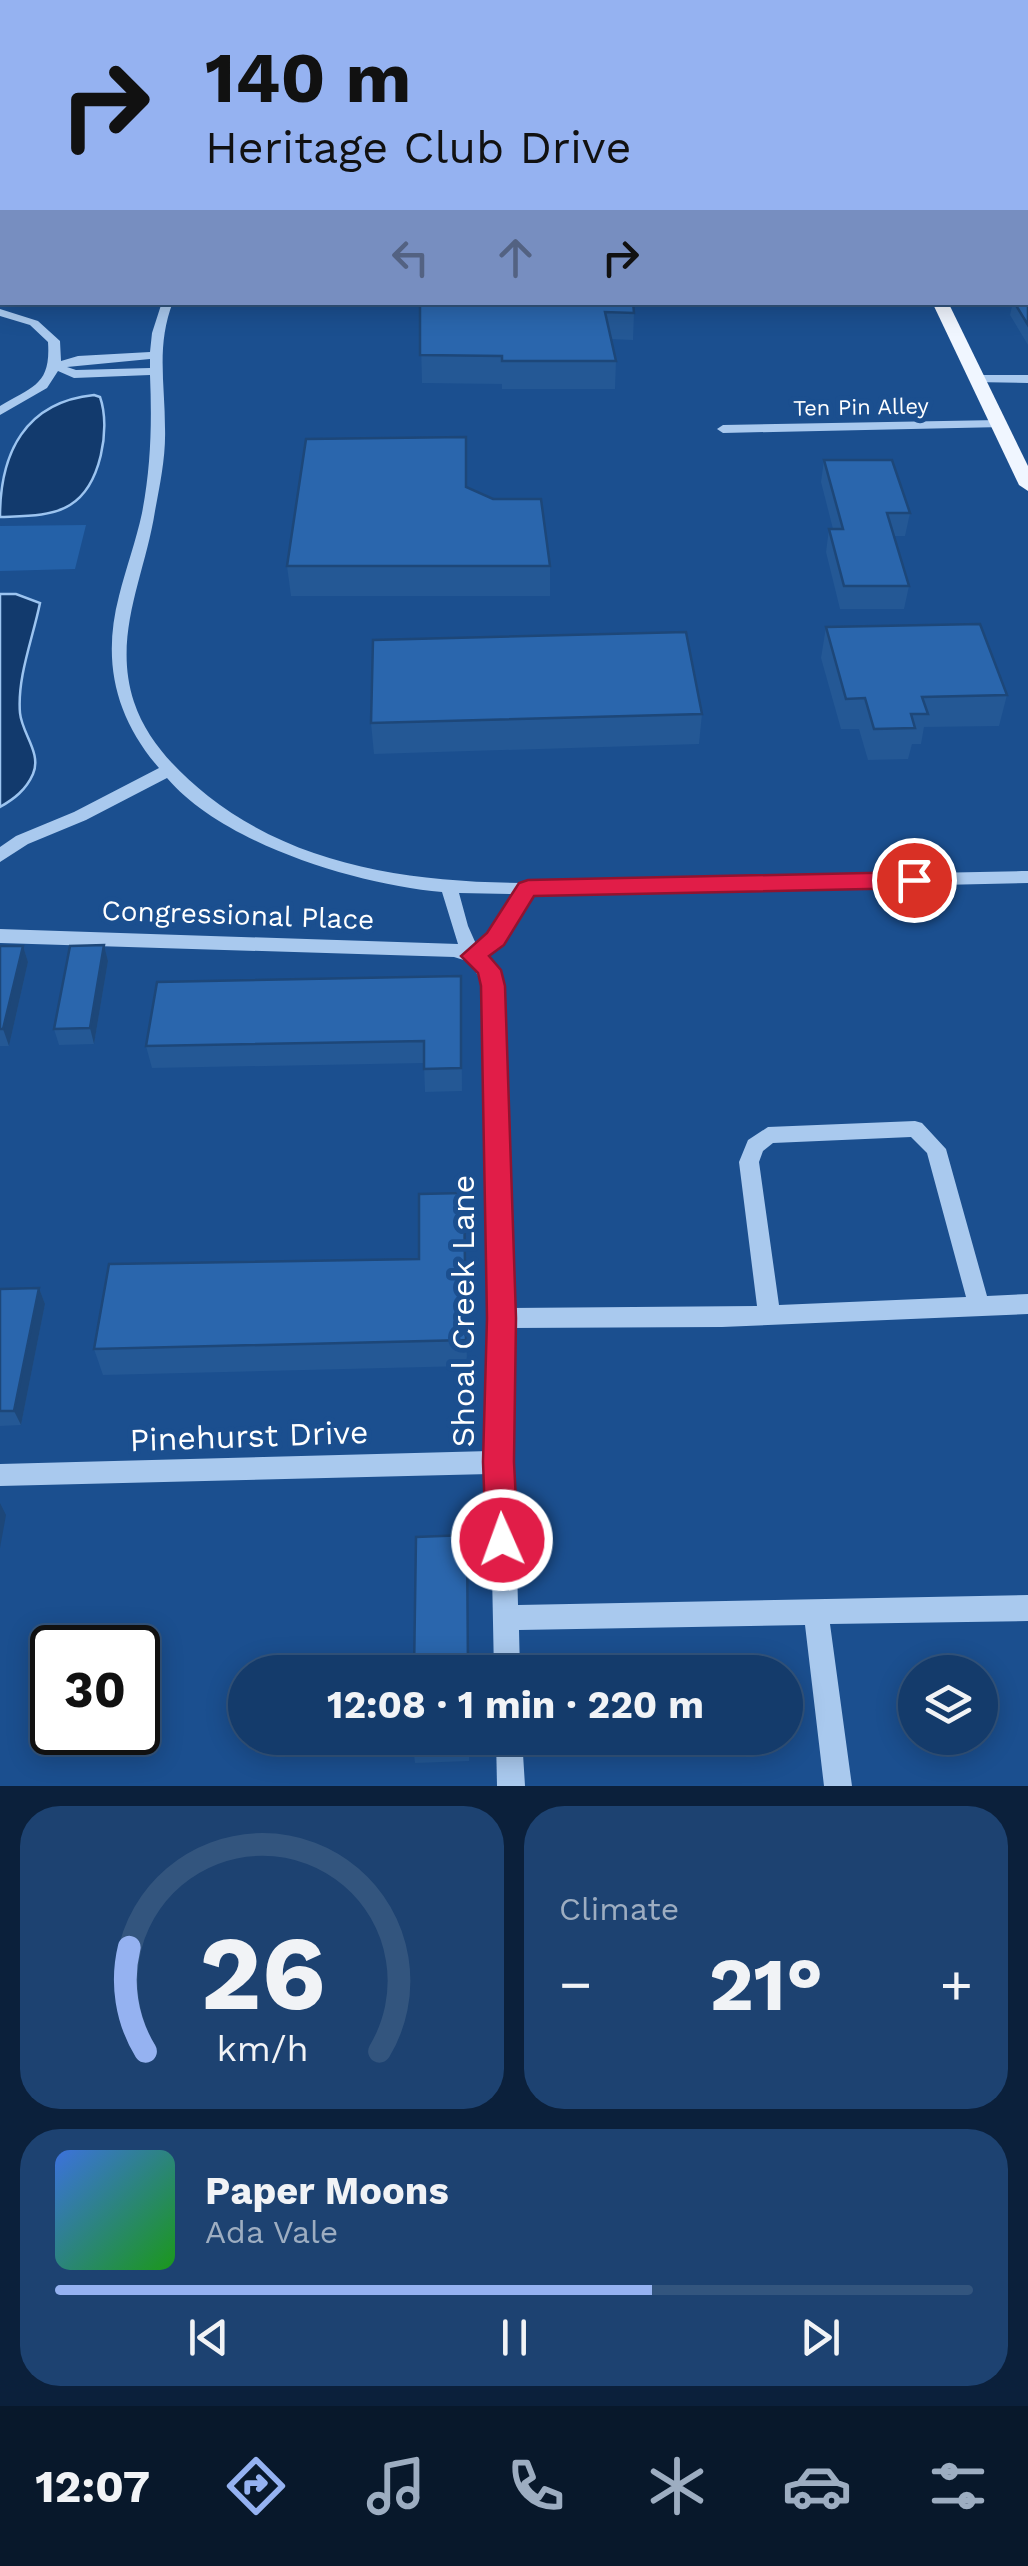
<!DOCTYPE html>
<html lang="en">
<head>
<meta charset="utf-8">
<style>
	body { margin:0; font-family:"Work Sans",sans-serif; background:#1d4271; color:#f1f3f6; height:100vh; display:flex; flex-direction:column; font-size:38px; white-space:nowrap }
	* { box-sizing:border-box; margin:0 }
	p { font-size:32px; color:#9dadc1 }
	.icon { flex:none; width:55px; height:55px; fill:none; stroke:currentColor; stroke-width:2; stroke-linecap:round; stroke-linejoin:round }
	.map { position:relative; height:1786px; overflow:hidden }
	.sheet { display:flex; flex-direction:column; gap:20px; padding:20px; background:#0b203b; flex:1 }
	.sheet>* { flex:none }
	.guide { position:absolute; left:0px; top:0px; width:1030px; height:305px; box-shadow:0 5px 25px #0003,0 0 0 2px #33557e; background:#95b2f1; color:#111; overflow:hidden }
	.fabs { position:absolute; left:898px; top:1655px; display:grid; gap:20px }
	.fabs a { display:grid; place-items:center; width:100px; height:100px; border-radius:50%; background:#143b6b; box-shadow:0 5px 25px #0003,0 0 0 2px #33557e; font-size:50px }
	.speed { position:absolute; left:30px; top:1625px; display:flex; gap:20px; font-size:50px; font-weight:700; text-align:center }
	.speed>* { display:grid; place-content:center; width:130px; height:130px; border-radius:50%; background:#143b6b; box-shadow:0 5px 25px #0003,0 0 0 2px #33557e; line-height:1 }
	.speed .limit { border:5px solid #111; border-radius:15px; background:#fff; color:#111 }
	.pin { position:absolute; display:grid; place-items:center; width:85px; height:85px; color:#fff; margin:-42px; border:5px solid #fff; border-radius:50%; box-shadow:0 2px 10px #0007 }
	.me { position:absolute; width:110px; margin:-55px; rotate:358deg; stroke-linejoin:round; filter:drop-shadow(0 0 8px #0008) }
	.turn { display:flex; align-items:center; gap:35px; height:210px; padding:0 40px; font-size:45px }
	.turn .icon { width:130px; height:130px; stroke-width:2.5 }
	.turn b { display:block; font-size:70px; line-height:85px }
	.lanes { display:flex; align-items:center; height:95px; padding:0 40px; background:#0003; justify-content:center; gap:50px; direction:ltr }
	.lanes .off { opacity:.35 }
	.big { font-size:75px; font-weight:700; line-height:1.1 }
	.sheet .card { flex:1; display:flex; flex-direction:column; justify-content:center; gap:15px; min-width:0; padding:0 35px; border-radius:40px; background:#1d4271 }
	.sheet .dial { align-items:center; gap:0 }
	.dial svg { height:260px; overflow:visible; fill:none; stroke:#33557e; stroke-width:7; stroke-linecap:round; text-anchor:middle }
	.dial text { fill:#f1f3f6; stroke:none }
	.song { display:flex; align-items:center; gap:30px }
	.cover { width:120px; height:120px; border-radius:15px; background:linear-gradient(135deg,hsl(220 70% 55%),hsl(120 70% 35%)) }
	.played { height:10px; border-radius:5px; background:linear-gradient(90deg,#95b2f1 65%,#33557e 65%) }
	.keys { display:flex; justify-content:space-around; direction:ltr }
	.heat { display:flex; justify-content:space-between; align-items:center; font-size:55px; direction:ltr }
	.sheet .tiles { flex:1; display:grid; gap:20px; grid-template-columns:1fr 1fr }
	.card:last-child { grid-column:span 2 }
	.trip { position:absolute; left:228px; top:1655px; width:575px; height:100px; border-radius:50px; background:#143b6b; box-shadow:0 5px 25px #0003,0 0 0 2px #33557e; font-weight:700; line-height:100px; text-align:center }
	.tabs { display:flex; height:160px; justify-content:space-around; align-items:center; background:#08182b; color:#9dadc1 }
	.tabs .icon { width:70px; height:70px }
	.tabs .active { color:#95b2f1 }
	.tabs b { font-size:45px; color:#f1f3f6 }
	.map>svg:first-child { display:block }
</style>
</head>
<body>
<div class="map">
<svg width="1028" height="1786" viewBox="0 0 1028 1786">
	<rect width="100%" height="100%" fill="#1b4f8f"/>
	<path fill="#2461a8" d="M86 525 75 569 0 571V526Z"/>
	<g fill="#123a6d" stroke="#9cc4f0" stroke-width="2.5">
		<path d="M94 395 100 397C111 428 101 486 70 505 51 517 22 516 0 517 0 453 25 402 94 395Z"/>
		<path d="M0 594H16L40 603C33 638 17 677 20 713 22 734 42 753 33 774 26 790 14 799 0 807Z"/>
	</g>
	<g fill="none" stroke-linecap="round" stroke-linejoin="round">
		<g fill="#a9c9ee" fill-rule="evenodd">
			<path d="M0 175 2 176V182L0 181Z"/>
			<path d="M162 302H173C156 345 165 384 165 428 166 456 160 484 155 511 145 576 112 635 134 702 147 741 177 771 208 796 351 908 550 881 719 878 822 875 925 873 1028 871V883L533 894 502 944 486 956 502 986 510 1308 757 1306 739 1162 748 1140 768 1127 915 1121 922 1123 946 1149 987 1296 1028 1294V1314L722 1327 511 1328 518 1605 1028 1595V1621L830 1624 852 1786H824L805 1625 519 1630 520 1672H494L490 1474 0 1486V1464L490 1451 484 986 470 962 454 957 0 943V929L458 944 442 892C358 885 223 844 167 778L86 820 28 844 0 862V847L16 836 74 812 159 768C115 717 102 661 119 596 126 568 136 541 142 513 151 466 152 423 150 375L74 378 58 371 47 388 0 415V406C33 386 51 385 48 342L30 325 0 316V309L38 321 60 341 61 361 78 356 150 352 152 333ZM150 359V368L76 370 67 367ZM459 893 515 894 490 934 476 944 468 926ZM911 1137 927 1153 966 1297 779 1305 759 1162 763 1151 773 1143Z"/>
			<path d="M977 375H1028V383L973 382 971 379Z"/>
			<path d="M999 420 1003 421V427L723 433 717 429 723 425Z"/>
			<path d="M496 1738H522L525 1786H497Z"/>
		</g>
		<g fill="#f0f6ff" fill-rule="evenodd">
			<path d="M786 0H798L800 2H788Z"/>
			<path d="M932 302H948L1028 466V491L1019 485Z"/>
		</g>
	</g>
	<g fill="#245895">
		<path d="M856 0H907L908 1 907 2H857Z"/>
		<path d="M1028 300V345L1010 315 1013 302H1028Z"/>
		<path d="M420 302 634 313 633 340 611 339 616 361 615 389H502V384L422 383Z"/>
		<path d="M679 302H731L730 306H679Z"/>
		<path d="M824 460 910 513 905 536H894L909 586 904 609H840L826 552 829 529H833L821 482Z"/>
		<path d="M467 487 550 566V596H291L287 566Z"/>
		<path d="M826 627 1007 695 999 726 924 727 921 744H912L908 759 868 760 859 729H841L821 658Z"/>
		<path d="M702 714 699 744 374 754 371 723Z"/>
		<path d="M104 945 108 961 94 1044 59 1045 54 1029Z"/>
		<path d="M0 946H23L28 962 9 1046H0Z"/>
		<path d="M461 976 462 1091 425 1092 424 1063 152 1068 146 1046Z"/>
		<path d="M464 1193 467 1366 103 1375 94 1349 419 1259Z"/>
		<path d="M39 1288 45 1304 21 1425 0 1426V1289Z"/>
		<path d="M469 1738V1761L415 1763 413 1746Z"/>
	</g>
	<g fill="#1d4779">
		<path d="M104 945 108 961 94 1044 90 1028Z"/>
		<path d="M23 946 28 962 9 1046 3 1029Z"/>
		<path d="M39 1288 45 1304 21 1425 14 1411Z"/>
		<path d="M0 1503 6 1515 0 1548Z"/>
	</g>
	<g fill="#2a66ad" stroke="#1d4779" stroke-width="2.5">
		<path d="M555 0H673L674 2H555Z"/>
		<path d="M864 0H907L908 1 865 2Z"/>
		<path d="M1028 300V325L1014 302H1028Z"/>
		<path d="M420 302H633L634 313 605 312 616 361H502V356L420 355Z"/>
		<path d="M466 437V487L493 499H541L550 566H287L306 439Z"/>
		<path d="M824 460H892L910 513H887L909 586H844L829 529H843Z"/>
		<path d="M980 624 1007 695 922 697 928 714H911L915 728 874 729 865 698 846 699 826 627Z"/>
		<path d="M686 632 702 714 371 723 373 640Z"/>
		<path d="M104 945 90 1028 54 1029 70 946Z"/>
		<path d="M0 946H23L3 1029H0Z"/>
		<path d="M461 976V1068L424 1069V1041L146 1046 157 982Z"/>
		<path d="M464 1193 466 1340 94 1349 109 1264 419 1259V1194Z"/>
		<path d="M39 1288 14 1411H0V1289Z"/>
		<path d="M467 1535 468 1672H414L416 1537Z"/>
		<path d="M413 1738H468V1744L413 1746Z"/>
	</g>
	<path fill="#e11d48" stroke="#92132f" stroke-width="2.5" d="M914 872 926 880 914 888 534 896 504 945 489 956 501 970 505 986 516 1318 514 1462 518 1540 513 1551 502 1556 491 1551 486 1540 483 1462 487 1318 481 986 478 973 461 956 487 933 519 883 528 880Z"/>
	<g text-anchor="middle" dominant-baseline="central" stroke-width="10" stroke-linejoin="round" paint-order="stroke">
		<g font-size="22" fill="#fff" stroke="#1b4f8f">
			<text transform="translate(861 407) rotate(-1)">Ten Pin Alley</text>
		</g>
		<g font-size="28" fill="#fff" stroke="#1b4f8f">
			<text transform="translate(238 915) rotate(2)">Congressional Place</text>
		</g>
		<g font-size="32" fill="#fff" stroke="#1b4f8f">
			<text transform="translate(463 1311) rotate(-90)">Shoal Creek Lane</text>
			<text transform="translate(249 1436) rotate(-2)">Pinehurst Drive</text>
		</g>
	</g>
</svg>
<div class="fabs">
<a><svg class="icon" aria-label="layers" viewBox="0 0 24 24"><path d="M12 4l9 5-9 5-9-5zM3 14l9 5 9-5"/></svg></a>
</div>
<div class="speed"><div class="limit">30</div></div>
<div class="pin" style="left:914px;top:880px;background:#d93025"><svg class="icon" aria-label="arrive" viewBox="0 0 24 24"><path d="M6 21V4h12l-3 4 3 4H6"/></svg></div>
<svg class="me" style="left:502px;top:1540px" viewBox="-20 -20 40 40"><circle r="17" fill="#e11d48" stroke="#fff" stroke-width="3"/><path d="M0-11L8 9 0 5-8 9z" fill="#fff"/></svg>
<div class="trip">12:08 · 1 min · 220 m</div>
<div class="guide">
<div class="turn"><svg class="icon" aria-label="right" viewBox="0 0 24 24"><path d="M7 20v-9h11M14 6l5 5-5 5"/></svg><div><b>140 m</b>Heritage Club Drive</div></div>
<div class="lanes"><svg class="icon off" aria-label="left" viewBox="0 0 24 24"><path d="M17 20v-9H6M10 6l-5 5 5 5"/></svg><svg class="icon off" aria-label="ahead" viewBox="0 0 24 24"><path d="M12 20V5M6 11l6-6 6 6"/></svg><svg class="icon" aria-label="right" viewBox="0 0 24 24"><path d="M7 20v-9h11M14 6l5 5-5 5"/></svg></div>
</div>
</div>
<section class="sheet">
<div class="tiles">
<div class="card dial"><svg viewBox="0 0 100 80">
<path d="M14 69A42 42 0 1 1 86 69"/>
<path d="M14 69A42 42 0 0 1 9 37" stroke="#95b2f1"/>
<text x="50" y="56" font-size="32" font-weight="700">26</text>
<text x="50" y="72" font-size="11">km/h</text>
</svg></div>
<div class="card"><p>Climate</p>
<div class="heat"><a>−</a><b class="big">21°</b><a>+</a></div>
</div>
<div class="card">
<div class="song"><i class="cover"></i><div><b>Paper Moons</b><p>Ada Vale</p></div></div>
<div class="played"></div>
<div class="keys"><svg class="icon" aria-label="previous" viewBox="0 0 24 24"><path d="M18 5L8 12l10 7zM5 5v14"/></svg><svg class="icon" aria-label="pause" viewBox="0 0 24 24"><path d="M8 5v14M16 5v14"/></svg><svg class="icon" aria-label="next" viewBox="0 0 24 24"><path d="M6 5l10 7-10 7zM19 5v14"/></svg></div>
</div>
</div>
</section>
<nav class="tabs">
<b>12:07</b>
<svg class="icon active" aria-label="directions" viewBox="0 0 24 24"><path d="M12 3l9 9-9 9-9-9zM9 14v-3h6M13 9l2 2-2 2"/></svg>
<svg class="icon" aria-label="music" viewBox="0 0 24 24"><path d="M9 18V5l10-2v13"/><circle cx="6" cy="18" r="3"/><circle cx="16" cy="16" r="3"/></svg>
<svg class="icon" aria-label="phone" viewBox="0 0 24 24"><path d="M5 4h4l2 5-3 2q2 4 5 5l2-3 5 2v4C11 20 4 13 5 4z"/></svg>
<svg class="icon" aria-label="climate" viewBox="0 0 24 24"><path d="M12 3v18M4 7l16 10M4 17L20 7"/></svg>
<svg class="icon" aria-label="car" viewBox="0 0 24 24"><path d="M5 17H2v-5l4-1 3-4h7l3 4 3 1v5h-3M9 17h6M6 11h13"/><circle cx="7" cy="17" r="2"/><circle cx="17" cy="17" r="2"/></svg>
<svg class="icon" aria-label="filters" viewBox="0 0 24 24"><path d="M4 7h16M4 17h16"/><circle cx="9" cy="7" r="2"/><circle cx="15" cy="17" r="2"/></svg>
</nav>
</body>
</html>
